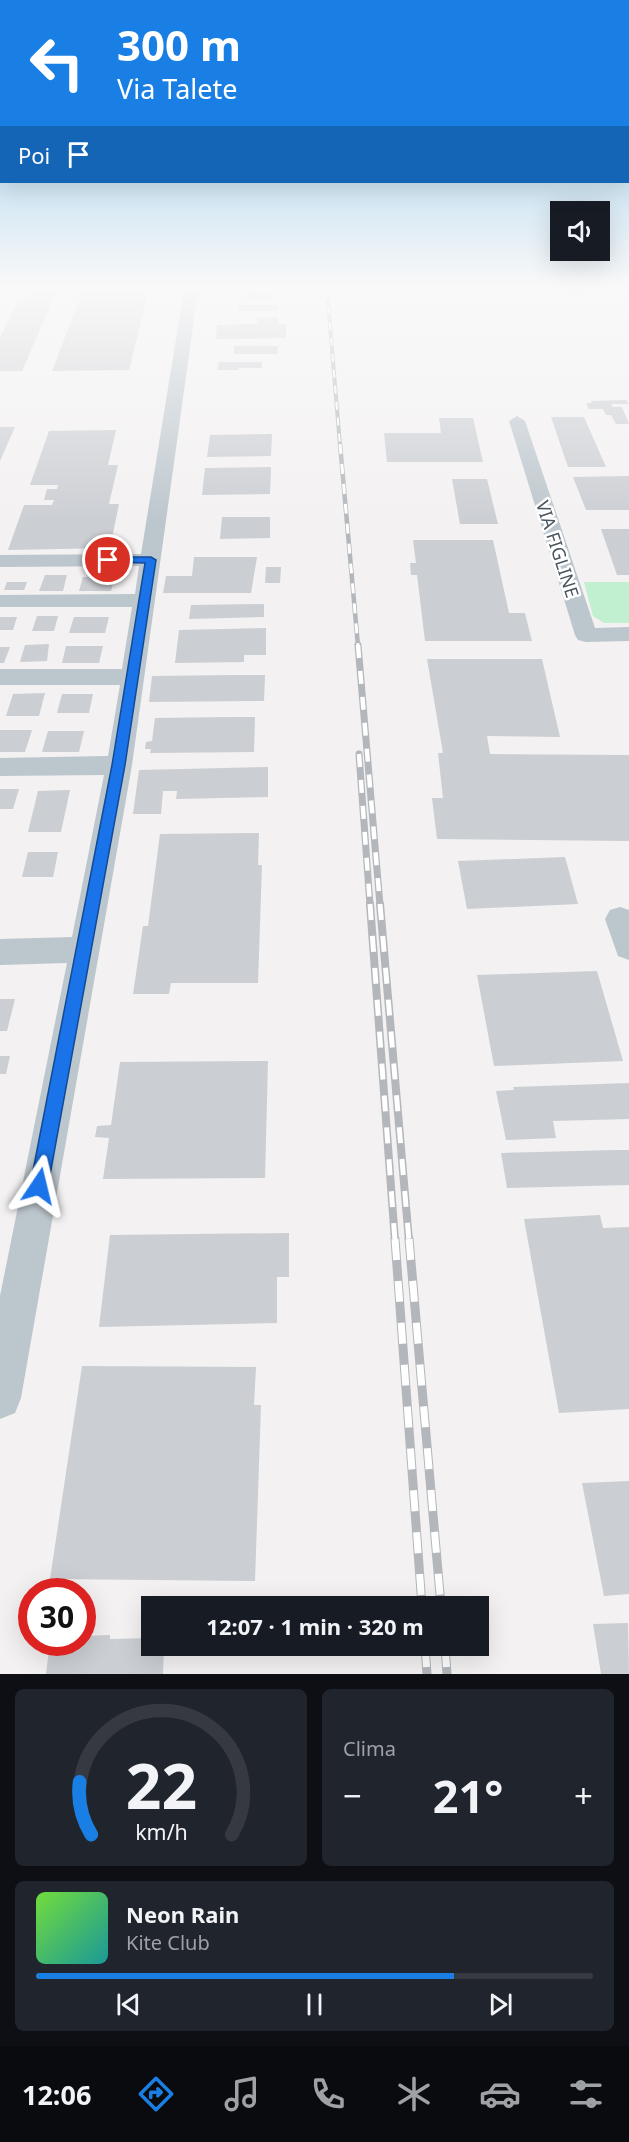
<!DOCTYPE html>
<html lang="it">
<head>
<meta charset="utf-8">
<style>
	body { margin:0; font-family:"Noto Sans",sans-serif; background:#20242c; color:#f1f3f6; height:100vh; display:flex; flex-direction:column; font-size:22px; white-space:nowrap }
	* { box-sizing:border-box; margin:0 }
	p { font-size:20px; color:#9ea1a6 }
	.icon { flex:none; width:33px; height:33px; fill:none; stroke:currentColor; stroke-width:2; stroke-linecap:round; stroke-linejoin:round }
	.map { position:relative; height:1674px; overflow:hidden }
	.drawer { display:flex; flex-direction:column; gap:15px; padding:15px; background:#0d0f14; flex:1 }
	.drawer>* { flex:none }
	.guide { position:absolute; left:0px; top:0px; width:630px; height:183px; box-shadow:0 6px 24px #0002; background:#1a7fe4; color:#fff; overflow:hidden }
	.tools { position:absolute; left:550px; top:201px; display:grid; gap:12px }
	.tools a { display:grid; place-items:center; width:60px; height:60px; border-radius:0px; background:#171b24; box-shadow:0 6px 24px #0002; font-size:30px }
	.speed { position:absolute; left:18px; top:1578px; display:flex; gap:12px; font-size:30px; font-weight:700; text-align:center }
	.speed>* { display:grid; place-content:center; width:78px; height:78px; border-radius:50%; background:#171b24; box-shadow:0 6px 24px #0002; line-height:1 }
	.speed .limit { border:9px solid #d22; background:#fff; color:#111 }
	.pin { position:absolute; display:grid; place-items:center; width:51px; height:51px; color:#fff; margin:-26px; border:3px solid #fff; border-radius:50%; box-shadow:0 2px 6px #0007 }
	.me { position:absolute; width:66px; margin:-33px; rotate:10deg; stroke-linejoin:round; filter:drop-shadow(0 0 4px #0008) }
	.turn { display:flex; align-items:center; gap:21px; height:126px; padding:0 18px; font-size:27px }
	.turn .icon { width:78px; height:78px; stroke-width:2.5 }
	.turn b { display:block; font-size:42px; line-height:51px }
	.then { display:flex; align-items:center; height:57px; padding:0 18px; background:#0003; gap:12px; font-size:22px }
	.big { font-size:45px; font-weight:700; line-height:1.1 }
	.drawer .card { flex:1; display:flex; flex-direction:column; justify-content:center; gap:9px; min-width:0; padding:0 21px; border-radius:9px; background:#20242c }
	.drawer .dial { align-items:center; gap:0 }
	.dial svg { height:156px; overflow:visible; fill:none; stroke:#363941; stroke-width:7; stroke-linecap:round; text-anchor:middle }
	.dial text { fill:#f1f3f6; stroke:none }
	.song { display:flex; align-items:center; gap:18px }
	.cover { width:72px; height:72px; border-radius:9px; background:linear-gradient(135deg,hsl(100 70% 55%),hsl(180 70% 35%)) }
	.played { height:6px; border-radius:3px; background:linear-gradient(90deg,#1a7fe4 75%,#363941 75%) }
	.keys { display:flex; justify-content:space-around; direction:ltr }
	.heat { display:flex; justify-content:space-between; align-items:center; font-size:33px; direction:ltr }
	.drawer .tiles { flex:1; display:grid; gap:15px; grid-template-columns:1fr 1fr }
	.card:last-child { grid-column:span 2 }
	.trip { position:absolute; left:141px; top:1596px; width:348px; height:60px; border-radius:0px; background:#171b24; box-shadow:0 6px 24px #0002; font-weight:700; line-height:60px; text-align:center }
	.tab-bar { display:flex; height:96px; justify-content:space-around; align-items:center; background:#090b0e; color:#9ea1a6 }
	.tab-bar .icon { width:42px; height:42px }
	.tab-bar .on { color:#1a7fe4 }
	.tab-bar b { font-size:27px; color:#f1f3f6 }
	.map>svg:first-child { display:block }
</style>
</head>
<body>
<div class="map">
<svg width="629" height="1674" viewBox="0 0 629 1674">
	<rect width="100%" height="100%" fill="#f3f1f1"/>
	<path fill="#c0f0d0" d="M584 582H629V623H604L593 616Z"/>
	<g fill="#cbced3">
		<path d="M30 290H57L22 371H0V338L18 300H25Z"/>
		<path d="M83 290H149L129 370 52 371Z"/>
		<path d="M564 290H584L585 295H565Z"/>
		<path d="M244 293H275V298H243Z"/>
		<path d="M278 304V311H237L238 305Z"/>
		<path d="M278 317V324H286V338L216 339 217 325 257 324V318Z"/>
		<path d="M234 346H278L277 354H234Z"/>
		<path d="M219 362H262V368H239L238 370H217Z"/>
		<path d="M626 400 629 404H611L613 407H622L629 424H616L611 415H606L603 409H589L586 403H592L591 401Z"/>
		<path d="M551 417H584L606 467H568Z"/>
		<path d="M439 418H473L483 462H387L384 433H441Z"/>
		<path d="M0 427H15L0 461Z"/>
		<path d="M116 430 108 465H118L109 504H119L110 548 8 550 24 505H52L54 500H44L47 489H57L58 485H30L49 431Z"/>
		<path d="M272 434 271 456 207 457 210 435Z"/>
		<path d="M271 467 270 494 202 495 205 468Z"/>
		<path d="M629 476V510H586L573 477Z"/>
		<path d="M452 479H487L498 524H460Z"/>
		<path d="M222 517H270V538L220 539Z"/>
		<path d="M601 529H629V575H617Z"/>
		<path d="M413 540H493L509 613H525L532 641H425L417 575H411L410 563H416Z"/>
		<path d="M194 557H257L251 593H163L166 576H192Z"/>
		<path d="M266 567H281L280 583H265Z"/>
		<path d="M45 575H67L63 591H39Z"/>
		<path d="M83 577H115L111 591H79Z"/>
		<path d="M7 582H27L24 590H4Z"/>
		<path d="M264 604V617L189 619 191 605Z"/>
		<path d="M37 616H58L54 631H32Z"/>
		<path d="M0 617H17L13 630H0Z"/>
		<path d="M74 617H109L105 633H69Z"/>
		<path d="M266 628V655H244V662L175 663 179 630Z"/>
		<path d="M49 644 47 661 20 662 25 645Z"/>
		<path d="M66 646H103L99 663H62Z"/>
		<path d="M0 647H10L4 663H0Z"/>
		<path d="M427 659H542L560 737 487 736 490 754 629 755V841L437 839 432 798H443L438 753H443Z"/>
		<path d="M234 675H265L264 701 149 702 152 676Z"/>
		<path d="M45 693 39 716H6L13 694Z"/>
		<path d="M62 694H93L89 713H57Z"/>
		<path d="M230 717H255L254 752 150 753 151 749H145L146 742 152 741 155 718Z"/>
		<path d="M0 730H32L25 752H0Z"/>
		<path d="M48 731H84L79 752H42Z"/>
		<path d="M268 767V797L176 799 177 791H163L161 814H133L139 770Z"/>
		<path d="M0 789H19L13 809H0Z"/>
		<path d="M70 790 61 832H28L38 791Z"/>
		<path d="M259 833 258 865H262L258 983H171L169 994H133L143 926H148L160 834Z"/>
		<path d="M28 852H58L53 877H22Z"/>
		<path d="M565 857 578 904 467 909 458 861Z"/>
		<path d="M597 971 623 1061 494 1066 477 975Z"/>
		<path d="M0 999H15L7 1031H0Z"/>
		<path d="M0 1056H10L6 1074H0Z"/>
		<path d="M268 1061 265 1178 103 1179 109 1138 95 1137 97 1126 111 1125 120 1062Z"/>
		<path d="M629 1083V1119L553 1121 556 1138 506 1140 496 1091 514 1090 513 1087Z"/>
		<path d="M616 1150H629V1185L507 1188 501 1153Z"/>
		<path d="M600 1215 603 1228 629 1227V1409L559 1413 524 1219Z"/>
		<path d="M289 1233V1277H277V1323L99 1327 110 1235Z"/>
		<path d="M82 1366 256 1367 254 1405H261L255 1581 50 1579Z"/>
		<path d="M629 1481V1594L604 1596 582 1483Z"/>
		<path d="M628 1623 629 1674H601L593 1624Z"/>
		<path d="M110 1635V1639L152 1638V1646H164L163 1674H46L50 1642H82V1636Z"/>
	</g>
	<g fill="none" stroke-linecap="round" stroke-linejoin="round">
		<g fill="#bcc6cd" fill-rule="evenodd">
			<path d="M184 290H198L132 765 21 1398 15 1413 0 1419V1296L67 963 0 965V939L72 937 104 775 0 776V758L108 756 120 685H0V669H122L132 607H0V595L135 594 139 566 0 567V555L141 554Z"/>
			<path d="M517 416 525 421 595 628 629 627V641L586 642 578 640 575 635 509 421Z"/>
			<path d="M620 907 629 910V960L618 956 605 919 610 910Z"/>
		</g>
		<defs>
			<path id="rail-far4" d="M327 290 340 445"/>
			<path id="rail-far3" d="M340 444 358 646"/>
			<g id="rail-far2">
				<path d="M358 645 380 905"/>
				<path d="M359 754 370 905"/>
			</g>
			<g id="rail-far1">
				<path d="M370 904 395 1241"/>
				<path d="M380 904 409 1241"/>
			</g>
			<g id="rail">
				<path d="M395 1239 422 1606"/>
				<path d="M409 1239 441 1606"/>
				<path d="M425 1646 427 1674"/>
				<path d="M445 1646 447 1674"/>
			</g>
		</defs>
		<use href="#rail-far4" stroke="#b3b6bb" stroke-width="4"/>
		<use href="#rail-far3" stroke="#b3b6bb" stroke-width="4.5"/>
		<use href="#rail-far2" stroke="#b3b6bb" stroke-width="7"/>
		<use href="#rail-far1" stroke="#b3b6bb" stroke-width="8"/>
		<use href="#rail" stroke="#b3b6bb" stroke-width="9"/>
		<use href="#rail-far4" stroke="#fff" stroke-width="2" stroke-dasharray="8" stroke-linecap="butt"/>
		<use href="#rail-far3" stroke="#fff" stroke-width="3" stroke-dasharray="10" stroke-linecap="butt"/>
		<use href="#rail-far2" stroke="#fff" stroke-width="4.5" stroke-dasharray="13" stroke-linecap="butt"/>
		<use href="#rail-far1" stroke="#fff" stroke-width="5" stroke-dasharray="16" stroke-linecap="butt"/>
		<use href="#rail" stroke="#fff" stroke-width="7" stroke-dasharray="21" stroke-linecap="butt"/>
	</g>
	<linearGradient id="sky" x2="0" y2="1"><stop stop-color="#84c5ea"/><stop offset="0.55" stop-color="#faf9f9"/><stop offset="1" stop-color="#faf9f9" stop-opacity="0"/></linearGradient>
	<rect width="629" height="524" fill="url(#sky)"/>
	<path fill="#1a73e8" stroke="#114b97" stroke-width="1.5" d="M108 557H151L156 560 125 765 48 1186 46 1192 39 1195 33 1192 30 1186 112 765 145 563 104 562V558Z"/>
	<g text-anchor="middle" dominant-baseline="central" stroke-width="5" stroke-linejoin="round" paint-order="stroke">
		<g font-size="18" fill="#48555e" stroke="#fff">
			<text transform="translate(558 549) rotate(72)">VIA FIGLINE</text>
		</g>
	</g>
</svg>
<div class="tools">
<a><svg class="icon" aria-label="sound" viewBox="0 0 24 24"><path d="M4 9h4l5-4v14l-5-4H4zM17 9q2 3 0 6"/></svg></a>
</div>
<div class="speed"><div class="limit">30</div></div>
<div class="pin" style="left:108px;top:560px;background:#d93025"><svg class="icon" aria-label="arrive" viewBox="0 0 24 24"><path d="M6 21V4h12l-3 4 3 4H6"/></svg></div>
<svg class="me" style="left:39px;top:1186px" viewBox="-20 -20 40 40"><path d="M0-17L14 15 0 8-14 15z" fill="#1a73e8" stroke="#fff" stroke-width="4"/></svg>
<div class="trip">12:07 · 1 min · 320 m</div>
<div class="guide">
<div class="turn"><svg class="icon" aria-label="left" viewBox="0 0 24 24"><path d="M17 20v-9H6M10 6l-5 5 5 5"/></svg><div><b>300 m</b>Via Talete</div></div>
<div class="then">Poi<svg class="icon" aria-label="arrive" viewBox="0 0 24 24"><path d="M6 21V4h12l-3 4 3 4H6"/></svg></div>
</div>
</div>
<section class="drawer">
<div class="tiles">
<div class="card dial"><svg viewBox="0 0 100 80">
<path d="M14 69A42 42 0 1 1 86 69"/>
<path d="M14 69A42 42 0 0 1 8 42" stroke="#1a7fe4"/>
<text x="50" y="56" font-size="32" font-weight="700">22</text>
<text x="50" y="72" font-size="11">km/h</text>
</svg></div>
<div class="card"><p>Clima</p>
<div class="heat"><a>−</a><b class="big">21°</b><a>+</a></div>
</div>
<div class="card">
<div class="song"><i class="cover"></i><div><b>Neon Rain</b><p>Kite Club</p></div></div>
<div class="played"></div>
<div class="keys"><svg class="icon" aria-label="previous" viewBox="0 0 24 24"><path d="M18 5L8 12l10 7zM5 5v14"/></svg><svg class="icon" aria-label="pause" viewBox="0 0 24 24"><path d="M8 5v14M16 5v14"/></svg><svg class="icon" aria-label="next" viewBox="0 0 24 24"><path d="M6 5l10 7-10 7zM19 5v14"/></svg></div>
</div>
</div>
</section>
<nav class="tab-bar">
<b>12:06</b>
<svg class="icon on" aria-label="directions" viewBox="0 0 24 24"><path d="M12 3l9 9-9 9-9-9zM9 14v-3h6M13 9l2 2-2 2"/></svg>
<svg class="icon" aria-label="music" viewBox="0 0 24 24"><path d="M9 18V5l10-2v13"/><circle cx="6" cy="18" r="3"/><circle cx="16" cy="16" r="3"/></svg>
<svg class="icon" aria-label="phone" viewBox="0 0 24 24"><path d="M5 4h4l2 5-3 2q2 4 5 5l2-3 5 2v4C11 20 4 13 5 4z"/></svg>
<svg class="icon" aria-label="climate" viewBox="0 0 24 24"><path d="M12 3v18M4 7l16 10M4 17L20 7"/></svg>
<svg class="icon" aria-label="car" viewBox="0 0 24 24"><path d="M5 17H2v-5l4-1 3-4h7l3 4 3 1v5h-3M9 17h6M6 11h13"/><circle cx="7" cy="17" r="2"/><circle cx="17" cy="17" r="2"/></svg>
<svg class="icon" aria-label="filters" viewBox="0 0 24 24"><path d="M4 7h16M4 17h16"/><circle cx="9" cy="7" r="2"/><circle cx="15" cy="17" r="2"/></svg>
</nav>
</body>
</html>
